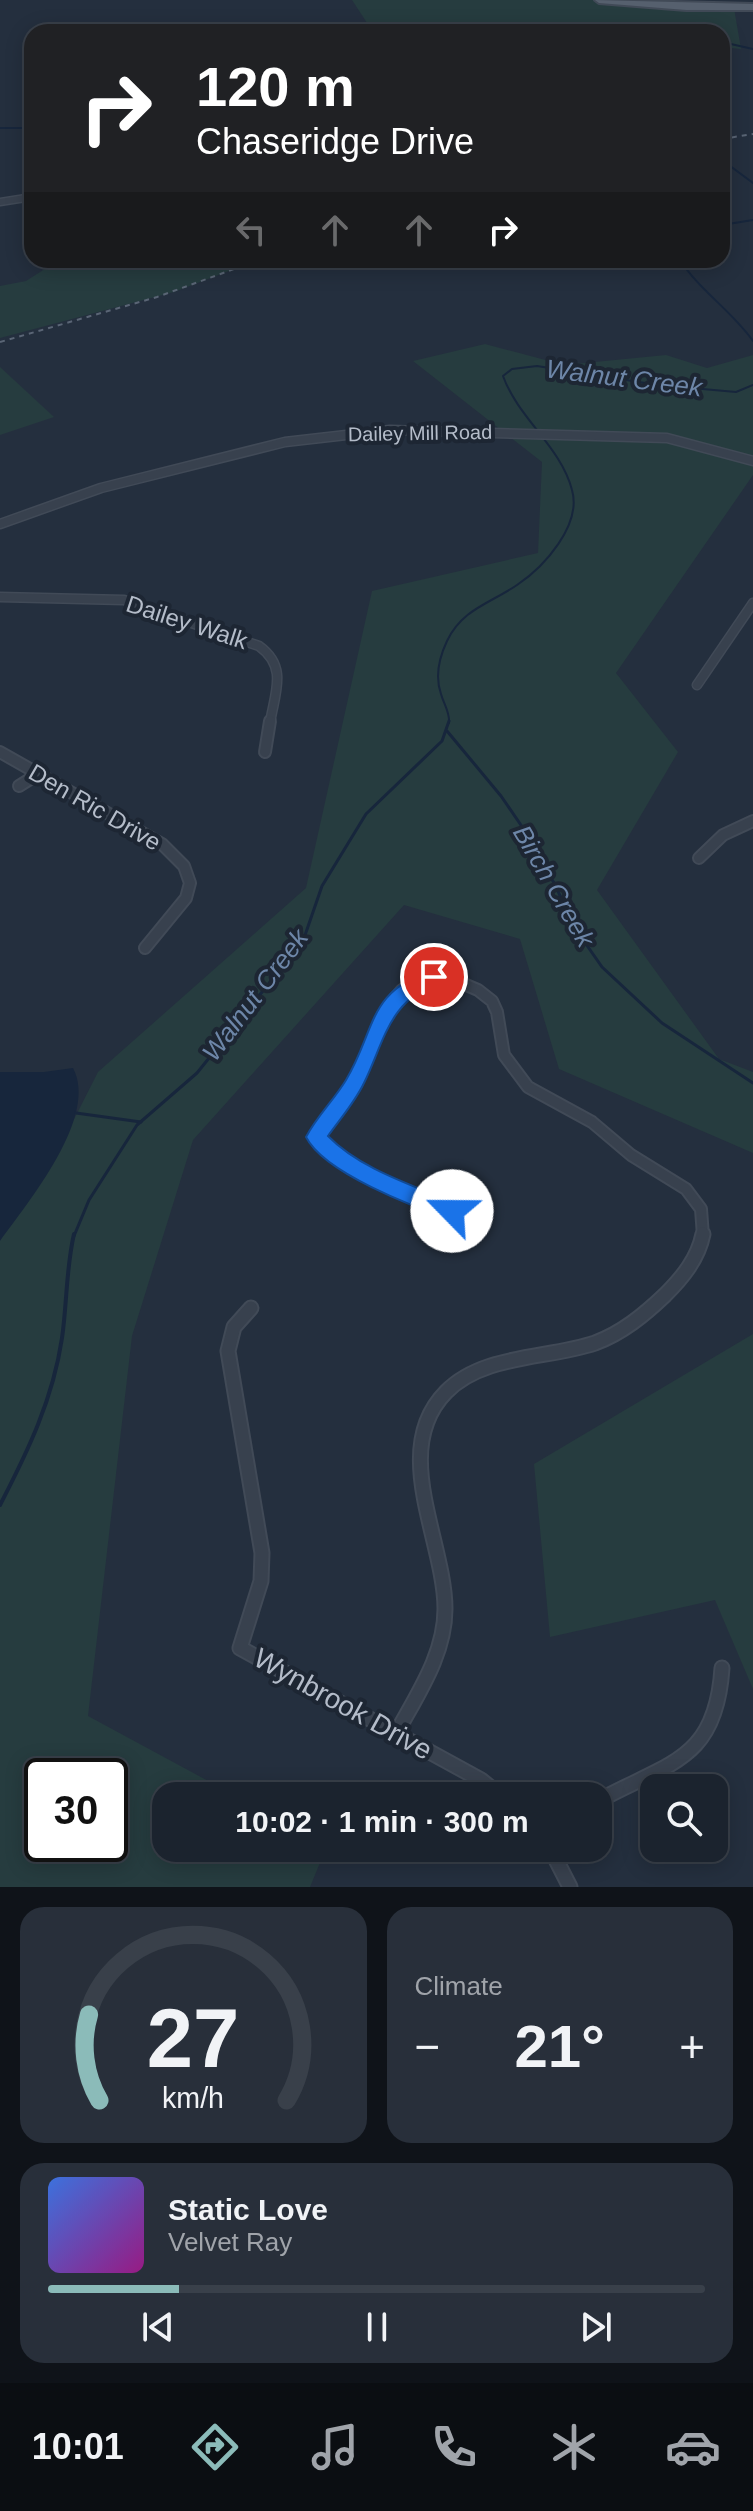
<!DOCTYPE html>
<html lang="en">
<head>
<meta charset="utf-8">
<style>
	body { margin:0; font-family:Helvetica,sans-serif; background:#282f3a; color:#f1f3f6; height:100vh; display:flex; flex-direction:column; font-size:30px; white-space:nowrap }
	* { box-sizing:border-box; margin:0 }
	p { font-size:26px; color:#a0a4aa }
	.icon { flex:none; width:44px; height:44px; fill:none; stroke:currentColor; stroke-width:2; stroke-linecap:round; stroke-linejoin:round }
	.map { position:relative; height:1887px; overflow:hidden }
	.sheet { display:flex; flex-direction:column; gap:20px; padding:20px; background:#0f1319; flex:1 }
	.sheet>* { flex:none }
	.banner { position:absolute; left:24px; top:24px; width:706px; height:244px; border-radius:24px; box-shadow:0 4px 20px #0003,0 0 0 2px #39404a; background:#202124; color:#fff; overflow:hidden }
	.controls { position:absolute; left:640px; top:1774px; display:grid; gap:16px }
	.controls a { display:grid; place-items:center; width:88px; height:88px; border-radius:16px; background:#1b232e; box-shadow:0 4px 20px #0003,0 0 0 2px #39404a; font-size:40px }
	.speed { position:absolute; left:24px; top:1758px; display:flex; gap:16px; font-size:40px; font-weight:700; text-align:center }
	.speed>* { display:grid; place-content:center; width:104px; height:104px; border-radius:50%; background:#1b232e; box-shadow:0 4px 20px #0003,0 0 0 2px #39404a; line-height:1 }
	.speed .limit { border:4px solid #111; border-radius:12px; background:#fff; color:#111 }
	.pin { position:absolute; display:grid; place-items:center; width:68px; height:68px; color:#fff; margin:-34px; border:4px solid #fff; border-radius:50%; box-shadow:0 2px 8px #0007 }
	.me { position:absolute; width:88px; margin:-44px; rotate:293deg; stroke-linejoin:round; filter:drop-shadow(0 0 6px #0008) }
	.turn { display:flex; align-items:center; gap:28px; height:168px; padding:0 40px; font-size:36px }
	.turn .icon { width:104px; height:104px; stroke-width:2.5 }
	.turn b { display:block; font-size:56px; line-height:68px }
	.lanes { display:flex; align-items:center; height:76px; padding:0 40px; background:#0003; justify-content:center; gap:40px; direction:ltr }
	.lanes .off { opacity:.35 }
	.big { font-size:60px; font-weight:800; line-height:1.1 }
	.sheet .widget { flex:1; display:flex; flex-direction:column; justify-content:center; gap:12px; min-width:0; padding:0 28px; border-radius:24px; background:#282f3a }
	.sheet .dial { align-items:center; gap:0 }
	.dial svg { height:208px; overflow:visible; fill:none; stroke:#39404a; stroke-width:7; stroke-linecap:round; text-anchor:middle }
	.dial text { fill:#f1f3f6; stroke:none }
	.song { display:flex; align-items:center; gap:24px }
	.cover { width:96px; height:96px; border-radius:12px; background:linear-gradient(135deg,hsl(220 70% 55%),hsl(310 70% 35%)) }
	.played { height:8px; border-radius:4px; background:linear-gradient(90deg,#8bbbb9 20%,#39404a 20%) }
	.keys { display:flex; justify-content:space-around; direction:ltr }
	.heat { display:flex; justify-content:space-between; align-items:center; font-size:44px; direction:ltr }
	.sheet .tiles { flex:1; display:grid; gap:20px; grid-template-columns:1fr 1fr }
	.widget:last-child { grid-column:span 2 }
	.trip { position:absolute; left:152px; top:1782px; width:460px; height:80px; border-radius:24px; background:#1b232e; box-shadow:0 4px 20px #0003,0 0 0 2px #39404a; font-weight:800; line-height:80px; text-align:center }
	.tabs { display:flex; height:128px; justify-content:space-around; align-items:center; background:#0b0e12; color:#a0a4aa }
	.tabs .icon { width:56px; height:56px }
	.tabs .on { color:#8bbbb9 }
	.tabs b { font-size:36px; color:#f1f3f6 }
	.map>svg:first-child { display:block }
</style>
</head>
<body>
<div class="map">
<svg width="753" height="1887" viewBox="0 0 753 1887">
	<rect width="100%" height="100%" fill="#242f3e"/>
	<g fill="#263c3f" fill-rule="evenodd">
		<path d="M352 0H595L734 8 741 49 722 47V32H373Z"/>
		<path d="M59 260H257L174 292 0 338V286L26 281Z"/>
		<path d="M485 344 564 365 666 355 707 368 753 355V475L616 673 678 752 597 890 719 1059 753 1072V1153L559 1069 520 939 404 905 193 1140 132 1336 88 1716 236 1796H166V1848H326L310 1887H0V1229L57 1153 98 1072 306 888 372 591 538 553 542 462 413 361ZM42 1776H110V1844H42Z"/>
		<path d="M0 367 54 417 0 435Z"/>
		<path d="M753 1334V1689L715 1600 550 1637 534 1464Z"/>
	</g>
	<path fill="#17263c" d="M73 1068C99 1117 28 1202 0 1241V1072H44Z"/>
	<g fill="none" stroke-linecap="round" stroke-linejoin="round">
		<g stroke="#17263c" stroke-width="2">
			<path d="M722 42 753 49"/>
			<path d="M0 128H32"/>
			<path d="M722 160 753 183"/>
			<path d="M722 225 753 220"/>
			<path d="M680 260C700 291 732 311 753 341"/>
			<path d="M449 723C450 712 444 705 441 694 435 677 439 658 447 641 462 609 491 603 517 585 544 567 582 525 572 490 561 447 518 418 503 376L512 369 537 366 658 385 736 392 753 385"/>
		</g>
		<g stroke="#17263c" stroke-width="3">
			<path d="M447 731 501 796 525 831 535 856 555 884 572 924 602 967 662 1023 753 1083"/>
			<path d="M76 1113 141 1122"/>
			<path d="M74 1236 89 1200 137 1125 197 1073 303 941 322 886 366 814 442 741 449 721"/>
		</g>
		<path stroke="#17263c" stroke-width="4" d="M0 1505C28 1451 53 1399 62 1338 67 1304 66 1268 74 1234"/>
		<defs>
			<path id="minor-far3" d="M0 202 32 197"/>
			<g id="minor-far2">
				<path d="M0 524 101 488 285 442 390 430 667 438 753 461"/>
				<path d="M0 597 124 600 259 646C288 667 275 692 270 723"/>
				<path d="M697 685 753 603"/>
			</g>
			<g id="minor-far1">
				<path d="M0 752 162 844 184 866 190 883 186 898 145 948"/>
				<path d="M265 752 270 721"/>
				<path d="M19 786 38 774"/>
				<path d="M699 858 723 835 753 821"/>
				<path d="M452 1211 362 1172 316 1137 354 1084 391 1003 402 990 417 981 435 977 452 979 478 990 492 1001 497 1012 504 1055 528 1087 592 1122 631 1155 686 1189 701 1209 703 1236"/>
			</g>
			<g id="minor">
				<path d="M251 1308 234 1327 228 1351 262 1553 261 1581 240 1648 481 1780 501 1796"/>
				<path d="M397 1732C418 1693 445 1654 445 1609 445 1541 389 1450 446 1392 483 1354 548 1359 595 1343 622 1333 644 1315 665 1295 682 1278 698 1259 703 1234"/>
				<path d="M598 1801C669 1762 716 1761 722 1668"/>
				<path d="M550 1848 570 1887"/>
			</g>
			<path id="primary" d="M595 0 753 4V10H686L599 3Z"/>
		</defs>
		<use href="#minor-far3" stroke="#414a57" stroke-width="9"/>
		<use href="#minor-far2" stroke="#414a57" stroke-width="11"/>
		<use href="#minor-far1" stroke="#414a57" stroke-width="14"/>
		<use href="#minor" stroke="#414a57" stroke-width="17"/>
		<use href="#primary" stroke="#414a57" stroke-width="4"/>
		<use href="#minor-far3" stroke="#38414e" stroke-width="6"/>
		<use href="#minor-far2" stroke="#38414e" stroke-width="8"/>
		<use href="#minor-far1" stroke="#38414e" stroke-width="10"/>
		<use href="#minor" stroke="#38414e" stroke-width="13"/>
		<use href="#primary" fill="#56606e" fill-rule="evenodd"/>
		<g stroke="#5a6575" stroke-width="2" stroke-dasharray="5 5" stroke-linecap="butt">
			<path d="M722 139 753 134"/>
			<path d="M0 342 157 297 259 260"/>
		</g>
	</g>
	<path fill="#1a73e8" stroke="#114b97" stroke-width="2" d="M434 970 444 977 441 982C389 999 385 1040 364 1083 355 1102 340 1119 328 1136 361 1170 416 1186 459 1205L462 1211 459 1217 452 1220C414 1207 324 1173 306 1137 317 1116 334 1100 346 1080 376 1030 367 990 434 970Z"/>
	<g text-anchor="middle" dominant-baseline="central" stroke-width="8" stroke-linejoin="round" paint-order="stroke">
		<g font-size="20" fill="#b4bcc9" stroke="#1d2633">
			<text transform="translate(420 433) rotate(-1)">Dailey Mill Road</text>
		</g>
		<g font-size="24" fill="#b4bcc9" stroke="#1d2633">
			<text transform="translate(187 622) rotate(18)">Dailey Walk</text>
			<text transform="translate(95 807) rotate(30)">Den Ric Drive</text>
		</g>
		<g font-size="26" font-style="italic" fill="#6d86a8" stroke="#1d2633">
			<text transform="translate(624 378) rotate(7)">Walnut Creek</text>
			<text transform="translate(554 886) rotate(60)">Birch Creek</text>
			<text transform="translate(255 995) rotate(-53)">Walnut Creek</text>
		</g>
		<g font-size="28" fill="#b4bcc9" stroke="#1d2633">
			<text transform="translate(343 1704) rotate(29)">Wynbrook Drive</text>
		</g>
	</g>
</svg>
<div class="controls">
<a><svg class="icon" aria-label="search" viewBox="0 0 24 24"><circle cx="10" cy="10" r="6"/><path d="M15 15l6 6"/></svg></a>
</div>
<div class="speed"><div class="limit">30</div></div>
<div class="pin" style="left:434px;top:977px;background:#d93025"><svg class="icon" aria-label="arrive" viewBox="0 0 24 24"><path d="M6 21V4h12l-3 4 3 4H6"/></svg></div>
<svg class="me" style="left:452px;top:1211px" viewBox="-20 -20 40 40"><circle r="19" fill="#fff"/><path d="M0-13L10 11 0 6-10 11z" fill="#1a73e8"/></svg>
<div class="trip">10:02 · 1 min · 300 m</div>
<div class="banner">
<div class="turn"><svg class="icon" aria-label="right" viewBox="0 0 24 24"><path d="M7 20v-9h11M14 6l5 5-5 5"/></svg><div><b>120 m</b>Chaseridge Drive</div></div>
<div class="lanes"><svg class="icon off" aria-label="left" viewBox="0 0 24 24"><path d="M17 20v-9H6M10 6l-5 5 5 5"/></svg><svg class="icon off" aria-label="ahead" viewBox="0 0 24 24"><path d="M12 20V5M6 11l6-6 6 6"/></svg><svg class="icon off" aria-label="ahead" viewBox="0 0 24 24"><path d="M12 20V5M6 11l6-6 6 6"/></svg><svg class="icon" aria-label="right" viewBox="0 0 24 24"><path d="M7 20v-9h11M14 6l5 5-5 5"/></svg></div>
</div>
</div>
<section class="sheet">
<div class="tiles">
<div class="widget dial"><svg viewBox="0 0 100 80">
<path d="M14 69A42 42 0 1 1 86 69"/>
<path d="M14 69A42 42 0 0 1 10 36" stroke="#8bbbb9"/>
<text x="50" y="56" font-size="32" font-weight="700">27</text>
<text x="50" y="72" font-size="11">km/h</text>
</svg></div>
<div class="widget"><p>Climate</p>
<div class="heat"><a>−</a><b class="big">21°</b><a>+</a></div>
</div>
<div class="widget">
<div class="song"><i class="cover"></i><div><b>Static Love</b><p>Velvet Ray</p></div></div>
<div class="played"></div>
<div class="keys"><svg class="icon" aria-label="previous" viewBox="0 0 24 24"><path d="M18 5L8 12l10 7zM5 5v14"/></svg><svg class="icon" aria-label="pause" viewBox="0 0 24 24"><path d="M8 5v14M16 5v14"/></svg><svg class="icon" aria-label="next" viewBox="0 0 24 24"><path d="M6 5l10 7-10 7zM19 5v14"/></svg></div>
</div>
</div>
</section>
<nav class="tabs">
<b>10:01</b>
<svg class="icon on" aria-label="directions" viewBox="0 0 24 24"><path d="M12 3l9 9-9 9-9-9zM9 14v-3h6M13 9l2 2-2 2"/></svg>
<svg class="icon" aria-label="music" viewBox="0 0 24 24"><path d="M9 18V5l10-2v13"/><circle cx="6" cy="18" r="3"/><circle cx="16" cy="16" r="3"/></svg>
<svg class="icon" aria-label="phone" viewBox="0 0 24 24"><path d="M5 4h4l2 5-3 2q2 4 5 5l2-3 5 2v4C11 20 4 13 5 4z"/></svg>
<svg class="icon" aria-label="climate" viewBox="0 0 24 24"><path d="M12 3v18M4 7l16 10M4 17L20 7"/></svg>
<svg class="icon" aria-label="car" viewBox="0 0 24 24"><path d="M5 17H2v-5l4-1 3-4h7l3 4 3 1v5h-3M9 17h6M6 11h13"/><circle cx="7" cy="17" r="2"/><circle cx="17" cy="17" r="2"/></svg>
</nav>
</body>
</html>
